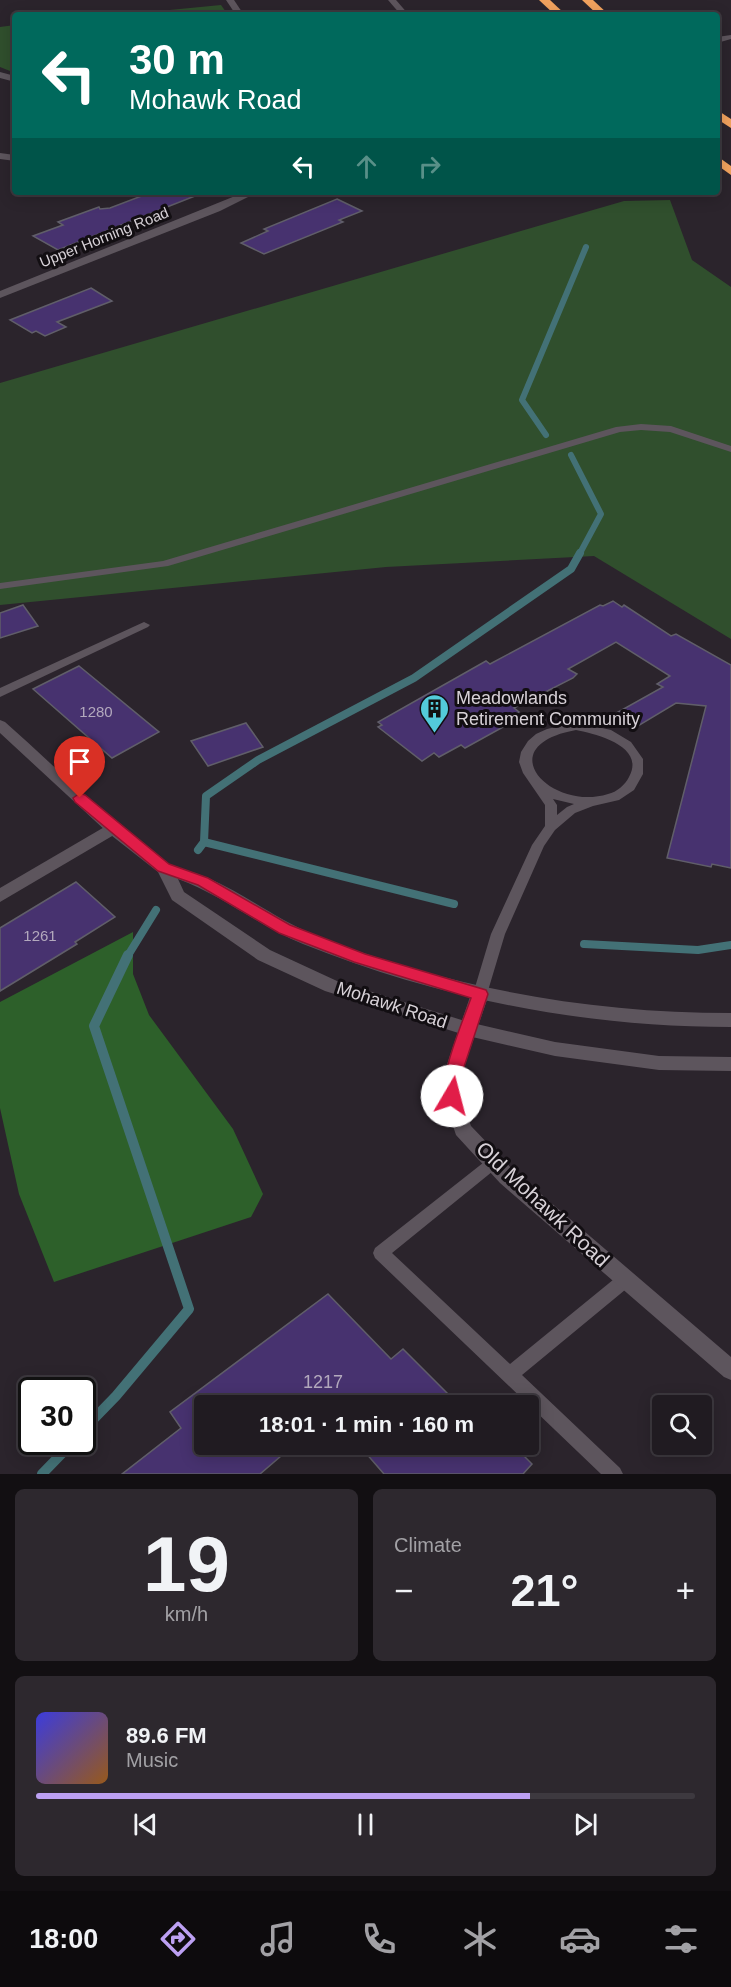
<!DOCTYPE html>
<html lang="en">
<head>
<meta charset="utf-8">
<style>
	body { margin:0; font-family:Arial,sans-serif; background:#2d282e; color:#f1f3f6; height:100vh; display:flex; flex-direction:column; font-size:22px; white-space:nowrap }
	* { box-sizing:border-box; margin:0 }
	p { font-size:20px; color:#a2a1a5 }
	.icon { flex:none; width:33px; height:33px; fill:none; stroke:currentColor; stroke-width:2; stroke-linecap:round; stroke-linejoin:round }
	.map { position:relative; height:1474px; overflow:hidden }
	.sheet { display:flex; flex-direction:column; gap:15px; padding:15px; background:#120f12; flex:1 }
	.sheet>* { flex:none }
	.banner { position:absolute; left:12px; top:12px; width:708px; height:183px; border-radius:6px; box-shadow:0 3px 15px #0003,0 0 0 2px #3d393f; background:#00695c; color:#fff; overflow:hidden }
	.fabs { position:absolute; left:652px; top:1395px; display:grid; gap:12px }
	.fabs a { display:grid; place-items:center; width:60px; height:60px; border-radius:6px; background:#201b21; box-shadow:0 3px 15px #0003,0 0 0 2px #3d393f; font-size:30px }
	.speed { position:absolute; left:18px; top:1377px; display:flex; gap:12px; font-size:30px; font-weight:700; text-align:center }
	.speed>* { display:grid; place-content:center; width:78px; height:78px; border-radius:50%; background:#201b21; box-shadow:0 3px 15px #0003,0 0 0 2px #3d393f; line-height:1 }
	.speed .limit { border:3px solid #111; border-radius:9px; background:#fff; color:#111 }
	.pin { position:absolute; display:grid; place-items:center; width:51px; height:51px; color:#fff; margin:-62px -26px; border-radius:50% 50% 50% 0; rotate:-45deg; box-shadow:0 0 6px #0007 }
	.pin .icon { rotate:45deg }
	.me { position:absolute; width:66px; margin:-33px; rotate:8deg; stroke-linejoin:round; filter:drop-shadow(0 0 4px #0008) }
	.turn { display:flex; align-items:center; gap:21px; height:126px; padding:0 18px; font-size:27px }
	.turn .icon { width:78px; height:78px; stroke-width:2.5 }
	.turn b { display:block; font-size:42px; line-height:51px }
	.lanes { display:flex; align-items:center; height:57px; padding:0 18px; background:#0003; justify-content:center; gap:30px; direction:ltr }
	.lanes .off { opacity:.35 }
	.big { font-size:45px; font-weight:700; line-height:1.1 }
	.sheet .card { flex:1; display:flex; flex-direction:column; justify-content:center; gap:9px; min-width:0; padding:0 21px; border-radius:9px; background:#2d282e }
	.sheet .dial { align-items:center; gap:0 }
	.dial b { font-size:78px; line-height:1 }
	.song { display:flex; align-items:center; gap:18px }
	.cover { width:72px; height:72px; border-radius:9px; background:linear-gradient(135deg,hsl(240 70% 55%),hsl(30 70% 35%)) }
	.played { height:6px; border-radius:3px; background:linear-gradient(90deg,#bca0f2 75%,#3d393f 75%) }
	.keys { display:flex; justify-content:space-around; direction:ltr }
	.heat { display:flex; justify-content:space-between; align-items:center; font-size:33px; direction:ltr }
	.sheet .tiles { flex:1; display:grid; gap:15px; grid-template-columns:1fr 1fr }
	.card:last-child { grid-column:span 2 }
	.trip { position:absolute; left:194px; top:1395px; width:345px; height:60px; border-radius:6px; background:#201b21; box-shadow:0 3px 15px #0003,0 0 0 2px #3d393f; font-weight:700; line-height:60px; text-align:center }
	.menu { display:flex; height:96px; justify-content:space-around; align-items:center; background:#0d0b0d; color:#a2a1a5 }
	.menu .icon { width:42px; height:42px }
	.menu .on { color:#bca0f2 }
	.menu b { font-size:27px; color:#f1f3f6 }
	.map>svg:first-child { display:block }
</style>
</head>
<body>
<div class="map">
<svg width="731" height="1474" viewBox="0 0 731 1474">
	<rect width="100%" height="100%" fill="#2b242c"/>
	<g fill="#304f2d">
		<path d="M221 5 228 15H118Z"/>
		<path d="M15 25V73L0 67V27Z"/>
		<path d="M670 200 692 260 731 287V639L594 556 386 567 0 605V383L624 201Z"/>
	</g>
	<path fill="#2d602a" d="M133 932V974L149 1015 233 1129 263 1194 251 1217 54 1282 19 1194 0 1108V1002Z"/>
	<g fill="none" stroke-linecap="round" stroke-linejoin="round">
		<g stroke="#437176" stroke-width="6">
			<path d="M546 435 522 400 586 247"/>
			<path d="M571 455 601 514 579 555"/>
		</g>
		<g stroke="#437176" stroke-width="8">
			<path d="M204 842 454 904"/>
			<path d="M198 850 204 842 206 796 258 760 414 678 571 569 580 553"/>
			<path d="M584 944 698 950 731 945"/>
			<path d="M127 957 156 910"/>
		</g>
		<g stroke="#437176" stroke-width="10">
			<path d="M82 1431 116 1396 189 1309 94 1026 128 955"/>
			<path d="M42 1474 73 1442"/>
		</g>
	</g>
	<g fill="#47326f" stroke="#605e69" stroke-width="1.5">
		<path d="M152 192 200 194 58 250 33 236 63 225 58 222 99 207 100 209 110 208Z"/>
		<path d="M337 199 362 211 339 220 343 222 264 254 241 243 268 231 264 229Z"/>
		<path d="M91 288 112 301 57 322 66 327 45 336 36 331 32 333 10 320Z"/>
		<path d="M613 601 622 607 624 605 671 636 676 634 731 665V868L712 864 711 867 667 858 706 706 676 703 633 729 611 716 663 687 657 684 670 676 616 642 568 669 577 674 573 678 514 708 519 712 500 723 505 726 465 748 461 745 439 757 434 753 422 761 378 727 382 725 378 722 486 661 490 664 600 605 603 606Z"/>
		<path d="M23 605 38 626 0 638V613Z"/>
		<path d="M79 666 159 732 112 758 33 689Z"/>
		<path d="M246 723 263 747 208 766 191 741Z"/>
		<path d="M76 882 115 917 75 942 77 944 0 991V928Z"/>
		<path d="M328 1294 391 1359 403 1349 460 1406H204V1444H295L260 1474H122L181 1428 170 1412Z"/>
		<path d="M358 1444H512L532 1464 523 1474H384Z"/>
	</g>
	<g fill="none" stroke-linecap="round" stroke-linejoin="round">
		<g fill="#5d555d" fill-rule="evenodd">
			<path d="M641 424 671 426 731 446V452L670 432 641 430 620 432 168 566 0 589V583L163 561 616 427Z"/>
			<path d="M144 622 150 625 148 627 0 697V688Z"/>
			<path d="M576 722 611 730 631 742 643 759V774L634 790 619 800 593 806 575 813 555 830 544 846 505 934 487 994 485 998 480 999 475 998 473 994 491 934 532 845 545 826V805L523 773 519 762 521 752 528 741 536 734 547 729ZM576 730C596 734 646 746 629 777 625 785 617 792 608 794 551 812 488 746 576 730ZM553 799 574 804 567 807 557 815V805Z"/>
			<path d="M493 1157 498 1159 501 1163 498 1167 392 1253 510 1364 619 1275 625 1273 631 1275 633 1280 631 1285 522 1375 620 1468 623 1474H601L375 1258 373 1253 375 1248 488 1159Z"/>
		</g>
		<g fill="#5d555d" fill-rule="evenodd">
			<path d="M226 0H234L244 15H236Z"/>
			<path d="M388 0H396L409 15H401Z"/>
			<path d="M731 35V39L717 43V37Z"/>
			<path d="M0 72 15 76V82L0 78Z"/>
			<path d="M0 153 15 155V161L0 159Z"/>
			<path d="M245 192H258L220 211 0 298V291Z"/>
			<path d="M113 822 119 824 121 828 119 832 0 902V888Z"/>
			<path d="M480 987 486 989 489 994 463 1070 461 1096 471 1126 514 1171 731 1357V1380L724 1377 500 1183 456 1135 443 1096 445 1070 471 994 474 989Z"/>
		</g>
		<path fill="#5d555d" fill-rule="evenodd" d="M0 720 5 722C49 761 91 803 137 839 148 847 158 857 169 864 181 870 196 872 208 878 245 894 277 920 315 935 448 988 589 1013 731 1013V1027C584 1027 440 999 303 944 259 926 222 895 178 879L184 892 270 950 337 981 468 1022 555 1042 659 1056 731 1057V1071L659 1070 555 1056 468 1036 325 991 258 960 172 900 158 872 107 832 0 733Z"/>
		<g fill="#f1a25e" fill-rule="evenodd">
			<path d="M539 0H550L566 15H555Z"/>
			<path d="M582 0H593L609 15H598Z"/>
			<path d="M717 110 731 119V128L717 119Z"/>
			<path d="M717 156 731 166V175L717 165Z"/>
		</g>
	</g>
	<path fill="#e11d48" stroke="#92132f" stroke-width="1.5" d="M80 793 85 795 169 864 208 878 290 925 365 954 486 990 488 994 463 1070 457 1101 452 1103 446 1101C436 1083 464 1018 471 998L354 962 279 933 198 885 158 871 75 802 73 798Z"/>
	<defs>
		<symbol id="building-pin" viewBox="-11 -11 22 30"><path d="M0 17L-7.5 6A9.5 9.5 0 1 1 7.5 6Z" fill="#53cbdb" stroke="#120e12"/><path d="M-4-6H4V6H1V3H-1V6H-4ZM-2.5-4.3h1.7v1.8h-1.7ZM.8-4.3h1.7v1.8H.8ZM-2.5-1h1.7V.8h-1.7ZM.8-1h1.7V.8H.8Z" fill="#111"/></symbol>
	</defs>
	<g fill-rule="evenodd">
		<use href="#building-pin" x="418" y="692" width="33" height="45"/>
	</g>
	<g text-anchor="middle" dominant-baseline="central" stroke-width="6" stroke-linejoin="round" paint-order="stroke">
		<g font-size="15" fill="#d7d1d7" stroke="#120e12">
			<text transform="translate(104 237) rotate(-22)">Upper Horning Road</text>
		</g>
		<g font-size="15" fill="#b3a9bd">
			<text x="96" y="711">1280</text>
			<text x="40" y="935">1261</text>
		</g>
		<g font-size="18" fill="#d7d1d7" stroke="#120e12" text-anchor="start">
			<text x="456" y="698">Meadowlands<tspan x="456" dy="21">Retirement Community</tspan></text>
		</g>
		<g font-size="18" fill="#d7d1d7" stroke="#120e12">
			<text transform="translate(392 1005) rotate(18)">Mohawk Road</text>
		</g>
		<g font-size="18" fill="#b3a9bd">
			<text x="323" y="1382">1217</text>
		</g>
		<g font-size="21" fill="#d7d1d7" stroke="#120e12">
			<text transform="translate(543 1204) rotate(43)">Old Mohawk Road</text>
		</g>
	</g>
</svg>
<div class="fabs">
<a><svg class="icon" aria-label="search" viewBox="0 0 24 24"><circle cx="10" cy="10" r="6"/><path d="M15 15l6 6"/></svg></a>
</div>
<div class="speed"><div class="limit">30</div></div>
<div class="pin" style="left:80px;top:798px;background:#d93025"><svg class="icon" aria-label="arrive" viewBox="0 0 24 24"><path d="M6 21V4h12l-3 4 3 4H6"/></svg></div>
<svg class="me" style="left:452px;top:1096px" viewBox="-20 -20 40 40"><circle r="19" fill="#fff"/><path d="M0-13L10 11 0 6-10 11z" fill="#e11d48"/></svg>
<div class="trip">18:01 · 1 min · 160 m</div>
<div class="banner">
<div class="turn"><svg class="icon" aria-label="left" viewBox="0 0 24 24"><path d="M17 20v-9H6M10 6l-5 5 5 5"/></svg><div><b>30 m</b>Mohawk Road</div></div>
<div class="lanes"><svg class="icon" aria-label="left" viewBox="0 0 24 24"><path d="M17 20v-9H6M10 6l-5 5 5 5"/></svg><svg class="icon off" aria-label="ahead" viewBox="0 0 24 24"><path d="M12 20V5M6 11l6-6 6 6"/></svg><svg class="icon off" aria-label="right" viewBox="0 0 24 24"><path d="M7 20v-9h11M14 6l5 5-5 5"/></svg></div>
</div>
</div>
<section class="sheet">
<div class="tiles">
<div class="card dial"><b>19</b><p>km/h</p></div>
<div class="card"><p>Climate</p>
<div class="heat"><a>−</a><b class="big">21°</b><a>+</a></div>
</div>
<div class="card">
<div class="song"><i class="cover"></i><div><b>89.6 FM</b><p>Music</p></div></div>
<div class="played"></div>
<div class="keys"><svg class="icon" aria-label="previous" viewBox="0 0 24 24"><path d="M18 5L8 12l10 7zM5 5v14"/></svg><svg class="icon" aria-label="pause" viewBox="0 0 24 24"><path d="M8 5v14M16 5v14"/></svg><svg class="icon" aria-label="next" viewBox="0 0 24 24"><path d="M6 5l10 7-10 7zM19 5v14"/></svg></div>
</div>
</div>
</section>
<nav class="menu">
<b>18:00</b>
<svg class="icon on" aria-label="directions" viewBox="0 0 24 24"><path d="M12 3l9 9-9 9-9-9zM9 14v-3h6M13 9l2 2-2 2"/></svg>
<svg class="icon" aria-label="music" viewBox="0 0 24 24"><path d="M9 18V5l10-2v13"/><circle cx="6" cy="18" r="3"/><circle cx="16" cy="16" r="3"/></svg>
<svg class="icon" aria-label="phone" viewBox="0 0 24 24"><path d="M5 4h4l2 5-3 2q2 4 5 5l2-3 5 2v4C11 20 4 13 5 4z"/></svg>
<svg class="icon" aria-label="climate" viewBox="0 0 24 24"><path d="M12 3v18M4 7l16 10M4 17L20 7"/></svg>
<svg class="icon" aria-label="car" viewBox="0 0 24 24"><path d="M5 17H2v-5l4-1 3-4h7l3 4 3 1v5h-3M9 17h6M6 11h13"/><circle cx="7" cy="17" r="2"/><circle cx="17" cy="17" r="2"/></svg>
<svg class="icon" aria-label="filters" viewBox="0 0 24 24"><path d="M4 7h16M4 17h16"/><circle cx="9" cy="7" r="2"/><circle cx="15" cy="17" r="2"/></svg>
</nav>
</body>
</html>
